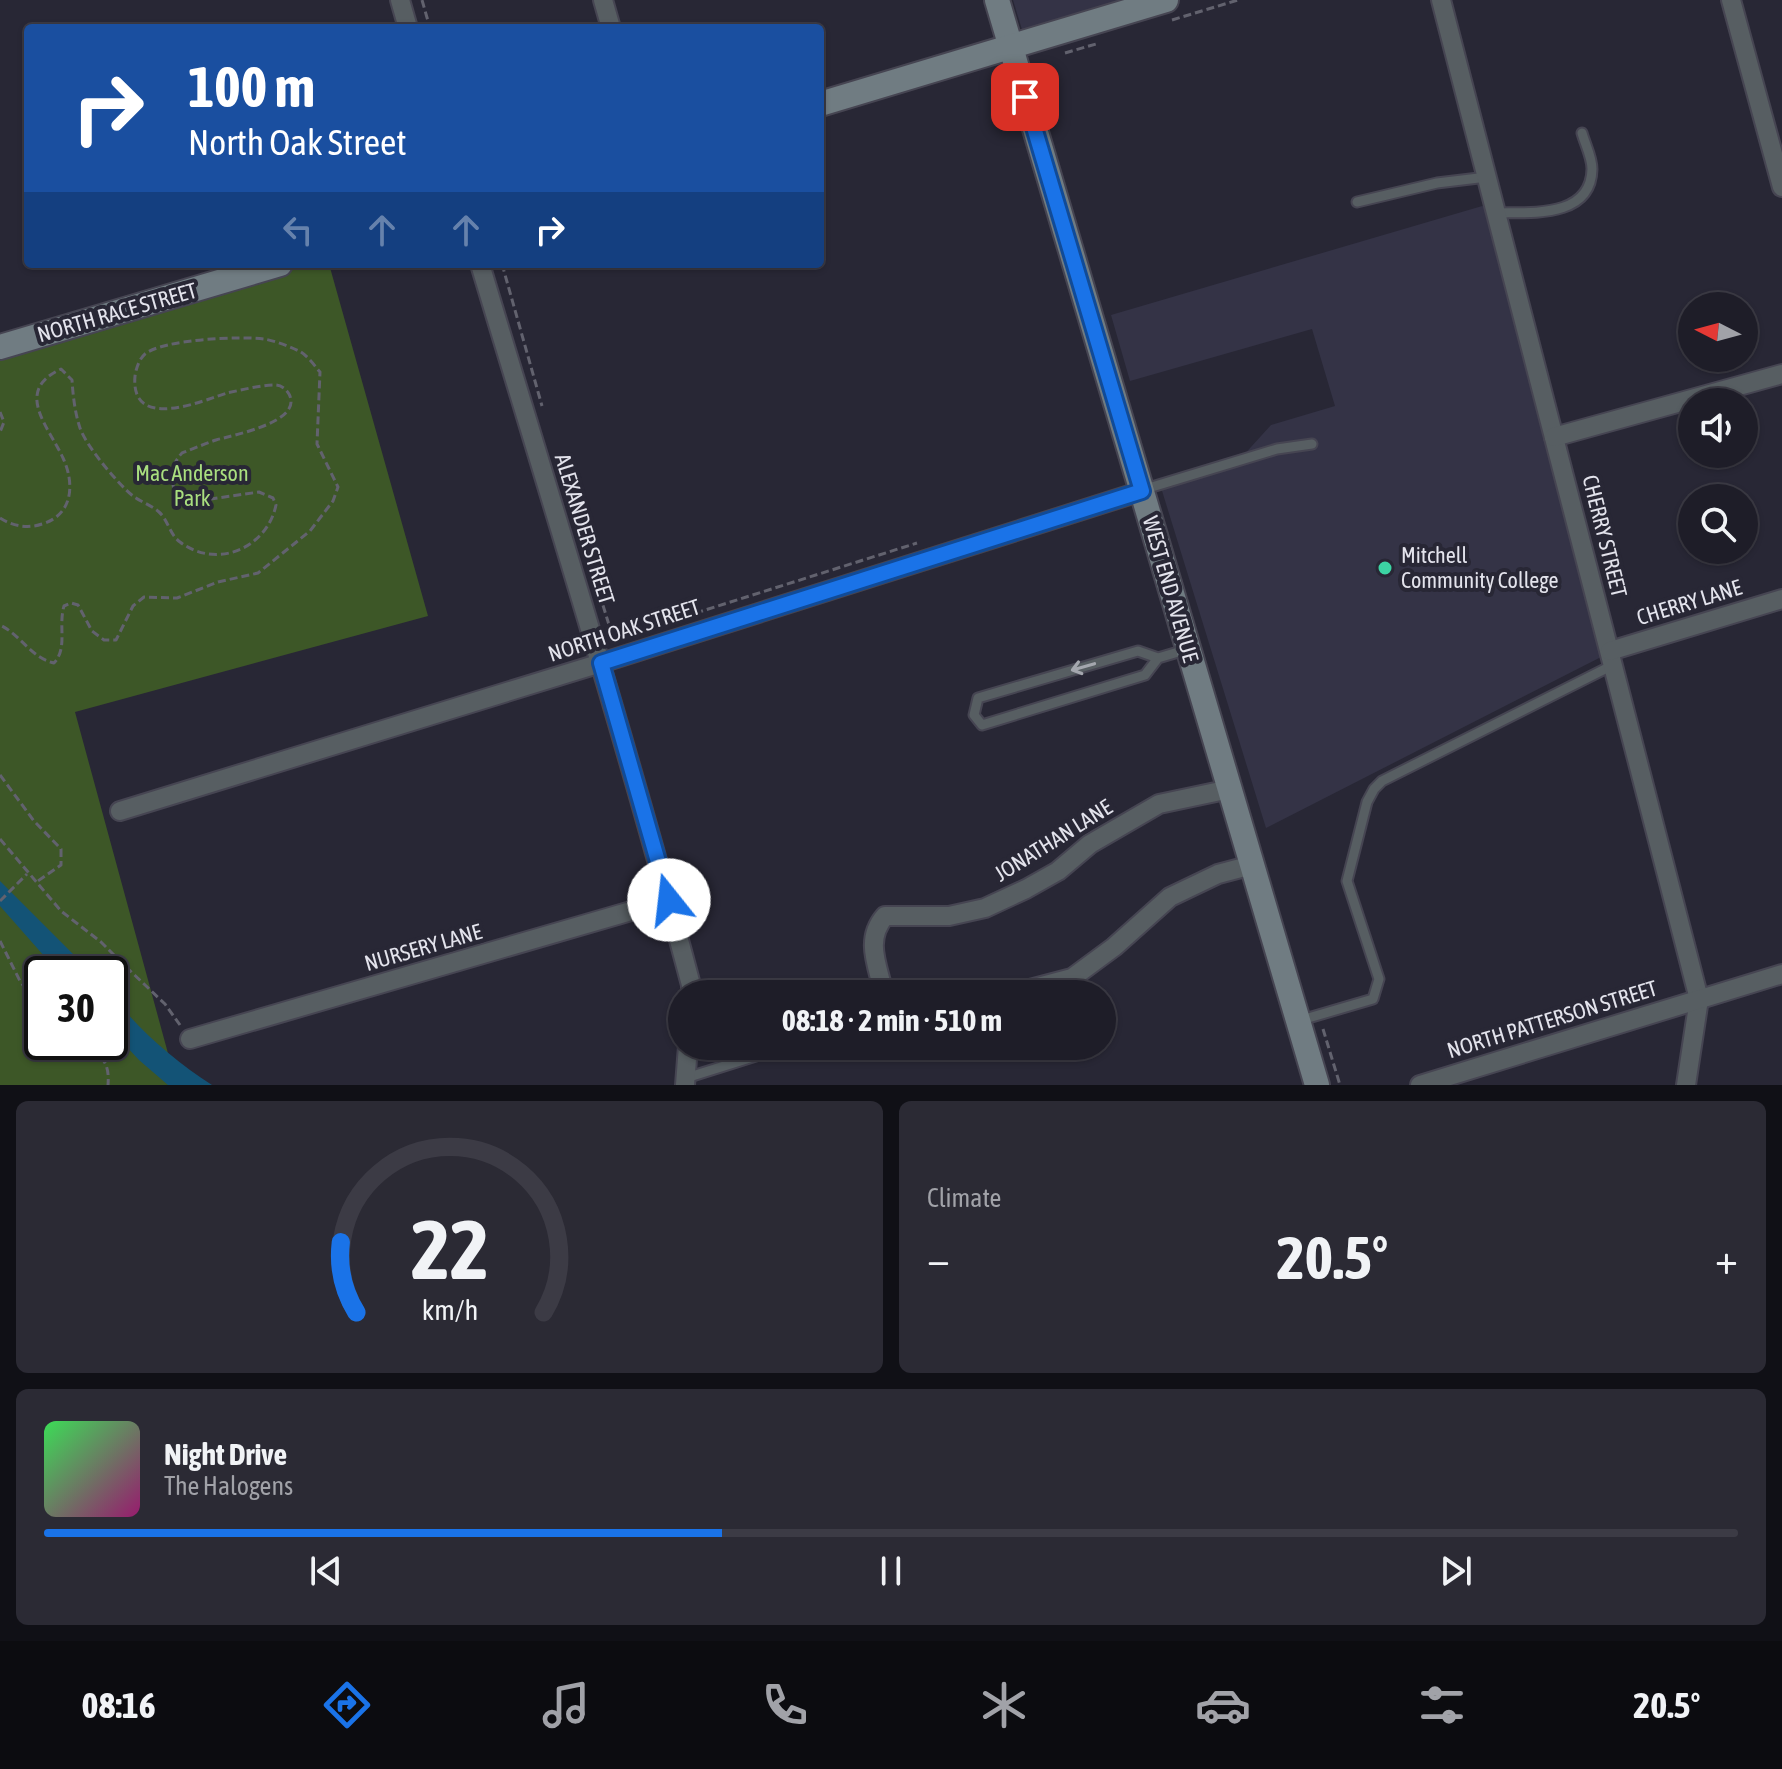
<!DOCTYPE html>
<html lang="en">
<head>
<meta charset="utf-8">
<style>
	body { margin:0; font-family:"Asap Condensed",sans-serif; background:#2b2a34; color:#f1f3f6; height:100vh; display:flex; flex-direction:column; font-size:30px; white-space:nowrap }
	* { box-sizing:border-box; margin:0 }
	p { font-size:26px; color:#a1a2a8 }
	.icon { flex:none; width:44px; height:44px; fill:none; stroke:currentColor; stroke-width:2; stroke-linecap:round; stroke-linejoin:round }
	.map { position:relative; height:1085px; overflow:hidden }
	.side { display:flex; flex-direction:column; gap:16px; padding:16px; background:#101016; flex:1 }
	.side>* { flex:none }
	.hud { position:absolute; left:24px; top:24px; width:800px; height:244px; border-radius:8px; box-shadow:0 2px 6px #0004,0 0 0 2px #3c3b45; background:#1a4fa0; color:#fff; overflow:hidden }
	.needle { width:52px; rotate:276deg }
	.buttons { position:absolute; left:1678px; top:292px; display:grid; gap:16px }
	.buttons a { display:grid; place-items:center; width:80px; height:80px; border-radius:50%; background:#1e1d28; box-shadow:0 2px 6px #0004,0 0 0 2px #3c3b45; font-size:40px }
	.speed { position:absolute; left:24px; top:956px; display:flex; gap:16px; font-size:40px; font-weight:700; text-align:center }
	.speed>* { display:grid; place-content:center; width:104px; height:104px; border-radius:50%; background:#1e1d28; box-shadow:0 2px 6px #0004,0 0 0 2px #3c3b45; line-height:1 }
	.speed .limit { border:4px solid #111; border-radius:12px; background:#fff; color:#111 }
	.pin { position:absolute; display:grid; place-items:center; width:68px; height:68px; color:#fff; margin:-34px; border-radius:16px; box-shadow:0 4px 12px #0006 }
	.me { position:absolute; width:88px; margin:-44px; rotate:344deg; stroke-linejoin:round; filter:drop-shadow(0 0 6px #0008) }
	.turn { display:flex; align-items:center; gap:28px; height:168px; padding:0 32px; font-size:36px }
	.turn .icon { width:104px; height:104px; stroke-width:2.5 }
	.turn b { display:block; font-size:56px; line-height:68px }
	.lanes { display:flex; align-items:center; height:76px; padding:0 32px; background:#0003; justify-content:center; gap:40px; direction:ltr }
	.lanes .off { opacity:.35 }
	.big { font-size:60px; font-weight:700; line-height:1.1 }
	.side .tile { flex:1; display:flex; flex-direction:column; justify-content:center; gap:12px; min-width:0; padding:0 28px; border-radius:12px; background:#2b2a34 }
	.side .dial { align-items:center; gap:0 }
	.dial svg { height:208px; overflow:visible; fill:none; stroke:#3c3b45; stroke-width:7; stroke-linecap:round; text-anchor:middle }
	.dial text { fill:#f1f3f6; stroke:none }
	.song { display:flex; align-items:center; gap:24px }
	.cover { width:96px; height:96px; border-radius:12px; background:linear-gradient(135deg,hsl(130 70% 55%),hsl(320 70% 35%)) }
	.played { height:8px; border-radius:4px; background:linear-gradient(90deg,#1a73e8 40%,#3c3b45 40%) }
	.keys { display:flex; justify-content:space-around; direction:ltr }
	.heat { display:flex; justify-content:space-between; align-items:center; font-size:44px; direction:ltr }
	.side .tiles { flex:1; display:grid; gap:16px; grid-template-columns:1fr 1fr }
	.tile:last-child { grid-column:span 2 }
	.trip { position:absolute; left:668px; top:980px; width:448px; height:80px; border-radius:40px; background:#1e1d28; box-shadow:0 2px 6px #0004,0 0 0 2px #3c3b45; font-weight:700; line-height:80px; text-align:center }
	.tab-bar { display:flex; height:128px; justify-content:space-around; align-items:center; background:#0c0c10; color:#a1a2a8 }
	.tab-bar .icon { width:56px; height:56px }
	.tab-bar .on { color:#1a73e8 }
	.tab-bar b { font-size:36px; color:#f1f3f6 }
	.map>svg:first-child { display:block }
</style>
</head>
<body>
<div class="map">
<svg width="1782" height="1085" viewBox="0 0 1782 1085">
	<rect width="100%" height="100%" fill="#282735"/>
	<g fill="#343346">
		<path d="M1013 0H1138L1023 33Z"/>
		<path d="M1489 204 1605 655 1266 828 1159 481 1241 458 1271 425 1335 406 1312 329 1130 381 1111 315Z"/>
	</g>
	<path fill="#3d5727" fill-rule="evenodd" d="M280 264H329L428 616 75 712 172 1068 168 1085H0V345ZM42 974H110V1042H42Z"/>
	<g fill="#135376">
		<path d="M0 881 93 974H60L0 906Z"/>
		<path d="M110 993C138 1029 173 1060 212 1085H168L139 1060 110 1029Z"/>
	</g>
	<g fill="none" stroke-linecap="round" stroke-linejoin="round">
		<defs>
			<g id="lane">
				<path d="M1357 202 1437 183 1487 177"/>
				<path d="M1496 213C1529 212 1591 219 1592 169 1592 157 1585 144 1582 133"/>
				<path d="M1142 490 1277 449 1312 444"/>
				<path d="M1158 658 1145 675 982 725 974 715 978 698 1138 651 1158 658 1185 650"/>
				<path d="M1298 1021 1373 999 1379 979 1347 881 1367 802 1374 789 1382 781 1613 665"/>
				<path d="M686 1078 788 1046"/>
			</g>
			<g id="street">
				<path d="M400 0 408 28"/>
				<path d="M603 0 611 28"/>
				<path d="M1441 0 1699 999 1686 1085"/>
				<path d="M1731 0 1782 187"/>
				<path d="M480 264C552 504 627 743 691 985V994"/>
				<path d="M1554 437 1782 374"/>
				<path d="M1610 651 1782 599"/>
				<path d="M120 811 601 663 1142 491"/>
				<path d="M884 994C878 966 864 940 885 916H949L985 908 1026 889 1058 871 1090 844 1159 804 1230 789"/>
				<path d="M1011 994 1072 978 1114 947 1170 897 1218 874 1252 865"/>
				<path d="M190 1039 669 900"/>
				<path d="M685 1085 688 1046"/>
				<path d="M1420 1085 1782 974"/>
			</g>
			<g id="secondary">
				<path d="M997 0 1317 1085"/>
				<path d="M820 104 1166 0"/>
				<path d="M0 347 280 264"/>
			</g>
		</defs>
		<use href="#lane" stroke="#464552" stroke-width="13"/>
		<use href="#street" stroke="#464552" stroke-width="22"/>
		<use href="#secondary" stroke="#464552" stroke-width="28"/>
		<g stroke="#62626e" stroke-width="3" stroke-dasharray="8 4" stroke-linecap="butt">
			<path d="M422 0 430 28"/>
			<path d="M1172 20 1238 0"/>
			<path d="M1065 53 1096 44"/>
			<path d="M502 264 542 406"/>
			<path d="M0 412 4 422 0 432"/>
			<path d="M564 479 614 641 616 640"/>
			<path d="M0 518C12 526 28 529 42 524 73 515 75 484 63 458 49 427 13 391 61 369L72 380C73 396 75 413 80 428 86 446 118 484 133 496 141 502 151 505 159 512 168 520 170 535 180 542 217 570 267 548 276 505L273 498 259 492 190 502 174 490C171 475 171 465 182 453 193 449 204 444 216 440 233 435 304 422 289 394 286 389 281 385 275 385 261 385 241 390 227 393 202 401 130 432 135 376 136 369 139 359 145 354 163 339 241 336 264 339 275 341 289 346 299 351 307 355 314 365 320 372L317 444 338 487 333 501 310 531 258 573 218 582 177 598 144 597 133 606 116 640H104L92 631 78 605 71 603 64 606C58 626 68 648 54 663 31 658 21 635 0 625"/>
			<path d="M661 624 917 543"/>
			<path d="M0 775 34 821 61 849V865L35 883"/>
			<path d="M0 839 61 911 101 942 123 964 165 1004 180 1025"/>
			<path d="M0 901 27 874"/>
			<path d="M0 941 20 981 42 1012"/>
			<path d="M1323 1029 1340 1085"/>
			<path d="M82 1042C100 1055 110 1060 108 1085"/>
		</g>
		<use href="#lane" stroke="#575e62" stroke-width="9"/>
		<use href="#street" stroke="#575e62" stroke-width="18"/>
		<use href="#secondary" stroke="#707c82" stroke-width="24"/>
	</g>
	<defs><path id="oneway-shaft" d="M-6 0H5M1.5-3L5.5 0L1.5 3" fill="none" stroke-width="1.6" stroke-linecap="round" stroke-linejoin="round" transform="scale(2)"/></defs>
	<use stroke="#a4a7ae" href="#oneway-shaft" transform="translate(1083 667) rotate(164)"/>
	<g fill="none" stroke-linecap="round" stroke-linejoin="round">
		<defs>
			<path id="route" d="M669 900 601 663 1142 491 1025 97"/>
		</defs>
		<use href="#route" stroke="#114b97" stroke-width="20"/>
		<use href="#route" stroke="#1a73e8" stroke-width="14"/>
	</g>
	<circle fill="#3cd4a4" stroke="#282735" stroke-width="3" cx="1385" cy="568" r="8"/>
	<g text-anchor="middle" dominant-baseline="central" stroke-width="8" stroke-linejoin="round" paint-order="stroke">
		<g font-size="22" fill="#e3e3ec" stroke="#282735">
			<text transform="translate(117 312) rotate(-16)">NORTH RACE STREET</text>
			<text transform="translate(585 529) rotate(73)">ALEXANDER STREET</text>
			<text transform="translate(1605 536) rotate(76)">CHERRY STREET</text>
			<text transform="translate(1171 589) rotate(74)">WEST END AVENUE</text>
			<text transform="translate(1689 602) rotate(-17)">CHERRY LANE</text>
			<text transform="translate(624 630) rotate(-18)">NORTH OAK STREET</text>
			<text transform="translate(1053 840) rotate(-32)">JONATHAN LANE</text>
			<text transform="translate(423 947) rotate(-16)">NURSERY LANE</text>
			<text transform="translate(1552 1019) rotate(-17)">NORTH PATTERSON STREET</text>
		</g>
		<g font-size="22" fill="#a9de7f" stroke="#282735">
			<text x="192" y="473">Mac Anderson<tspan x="192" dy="25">Park</tspan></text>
		</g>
		<g font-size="22" fill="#e3e3ec" stroke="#282735" text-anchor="start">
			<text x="1401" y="555">Mitchell<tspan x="1401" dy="25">Community College</tspan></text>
		</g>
	</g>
</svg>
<div class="buttons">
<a><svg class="needle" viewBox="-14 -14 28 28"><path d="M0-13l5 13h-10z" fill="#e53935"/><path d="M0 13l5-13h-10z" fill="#a1a2a8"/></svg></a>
<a><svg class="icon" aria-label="sound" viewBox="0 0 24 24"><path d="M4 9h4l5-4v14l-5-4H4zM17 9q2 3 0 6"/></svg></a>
<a><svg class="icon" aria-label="search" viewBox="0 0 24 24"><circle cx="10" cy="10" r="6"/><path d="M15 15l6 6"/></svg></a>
</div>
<div class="speed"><div class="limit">30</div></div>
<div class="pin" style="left:1025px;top:97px;background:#d93025"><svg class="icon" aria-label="arrive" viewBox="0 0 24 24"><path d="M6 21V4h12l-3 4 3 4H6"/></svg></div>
<svg class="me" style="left:669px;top:900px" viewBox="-20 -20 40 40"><circle r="19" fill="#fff"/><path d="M0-13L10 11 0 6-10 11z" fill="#1a73e8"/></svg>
<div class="trip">08:18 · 2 min · 510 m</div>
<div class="hud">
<div class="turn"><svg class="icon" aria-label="right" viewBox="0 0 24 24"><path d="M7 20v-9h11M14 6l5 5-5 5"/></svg><div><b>100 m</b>North Oak Street</div></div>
<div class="lanes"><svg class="icon off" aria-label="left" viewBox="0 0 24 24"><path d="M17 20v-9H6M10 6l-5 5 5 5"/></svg><svg class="icon off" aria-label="ahead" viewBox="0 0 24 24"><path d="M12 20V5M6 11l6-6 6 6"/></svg><svg class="icon off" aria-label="ahead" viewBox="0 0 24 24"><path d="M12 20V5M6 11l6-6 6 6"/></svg><svg class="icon" aria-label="right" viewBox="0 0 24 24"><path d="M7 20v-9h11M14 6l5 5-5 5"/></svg></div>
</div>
</div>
<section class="side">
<div class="tiles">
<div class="tile dial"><svg viewBox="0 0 100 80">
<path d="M14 69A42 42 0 1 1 86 69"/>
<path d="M14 69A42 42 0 0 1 8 42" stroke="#1a73e8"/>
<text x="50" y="56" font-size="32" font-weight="700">22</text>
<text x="50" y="72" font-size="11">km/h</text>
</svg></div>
<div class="tile"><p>Climate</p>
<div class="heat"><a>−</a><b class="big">20.5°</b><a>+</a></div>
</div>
<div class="tile">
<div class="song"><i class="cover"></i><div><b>Night Drive</b><p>The Halogens</p></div></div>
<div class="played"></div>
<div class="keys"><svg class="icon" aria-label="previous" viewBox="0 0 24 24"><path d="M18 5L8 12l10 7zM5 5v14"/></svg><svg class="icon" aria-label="pause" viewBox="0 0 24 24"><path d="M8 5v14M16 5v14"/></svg><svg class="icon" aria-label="next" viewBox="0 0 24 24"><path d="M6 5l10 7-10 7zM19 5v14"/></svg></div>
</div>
</div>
</section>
<nav class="tab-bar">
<b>08:16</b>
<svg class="icon on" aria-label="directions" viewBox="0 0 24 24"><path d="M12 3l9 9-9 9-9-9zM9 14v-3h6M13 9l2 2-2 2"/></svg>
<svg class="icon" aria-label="music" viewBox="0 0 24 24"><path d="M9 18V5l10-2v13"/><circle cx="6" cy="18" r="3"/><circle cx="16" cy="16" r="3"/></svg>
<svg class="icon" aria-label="phone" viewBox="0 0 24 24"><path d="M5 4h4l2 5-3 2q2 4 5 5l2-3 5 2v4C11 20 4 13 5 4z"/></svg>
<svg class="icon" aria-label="climate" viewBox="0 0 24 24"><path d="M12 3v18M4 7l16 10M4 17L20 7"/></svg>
<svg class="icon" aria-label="car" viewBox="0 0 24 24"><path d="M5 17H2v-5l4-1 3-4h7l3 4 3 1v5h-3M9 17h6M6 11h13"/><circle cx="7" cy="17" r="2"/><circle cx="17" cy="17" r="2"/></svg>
<svg class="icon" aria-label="filters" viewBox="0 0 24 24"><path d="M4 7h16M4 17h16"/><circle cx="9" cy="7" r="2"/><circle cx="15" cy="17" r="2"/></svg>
<b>20.5°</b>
</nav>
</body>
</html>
